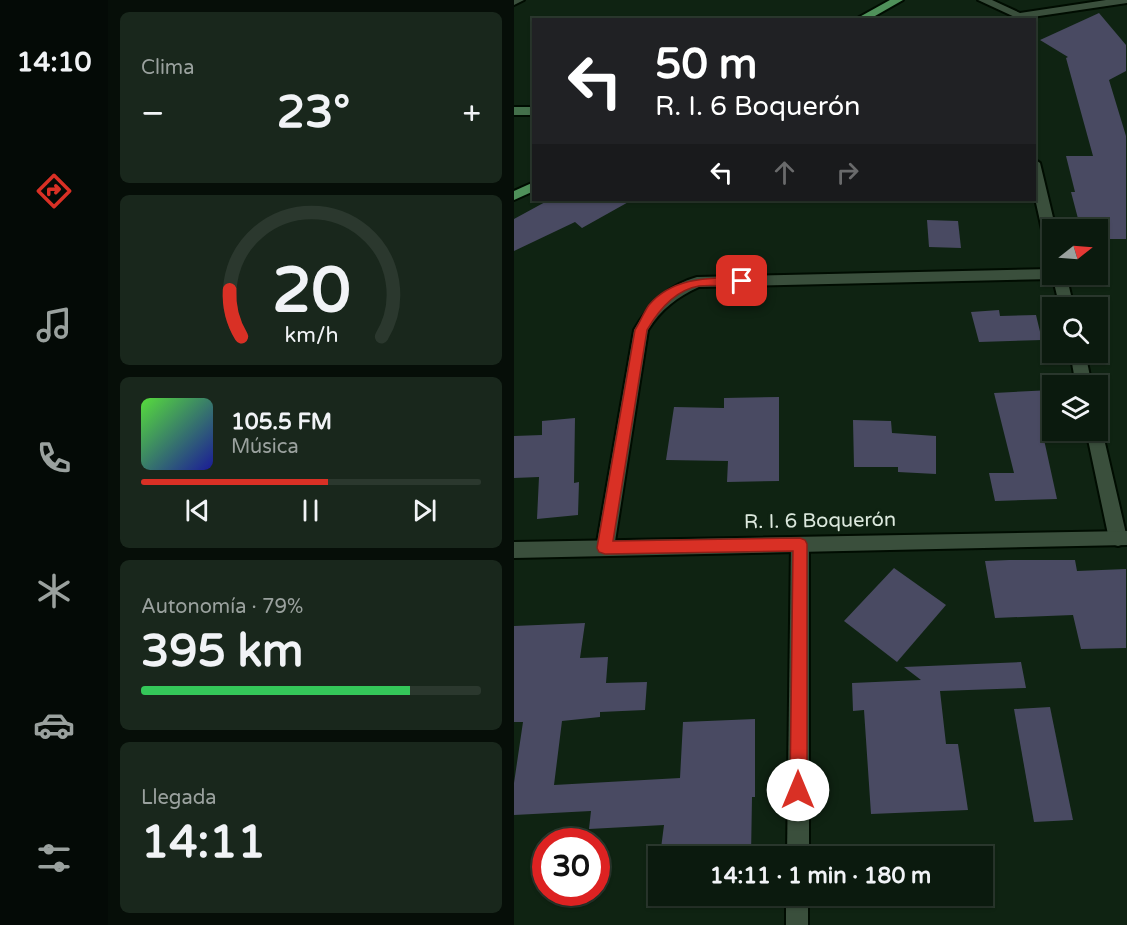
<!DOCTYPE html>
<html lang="es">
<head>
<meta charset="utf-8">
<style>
	body { margin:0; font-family:"Varela Round",sans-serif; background:#19271c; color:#f1f3f6; height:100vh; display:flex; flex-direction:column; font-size:22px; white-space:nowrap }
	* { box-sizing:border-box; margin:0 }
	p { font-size:20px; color:#9aa19e }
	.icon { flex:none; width:33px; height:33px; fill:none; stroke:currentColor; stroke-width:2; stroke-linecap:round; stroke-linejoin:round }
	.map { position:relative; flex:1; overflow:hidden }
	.sheet { display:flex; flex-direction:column; gap:12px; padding:12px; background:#060e08; width:406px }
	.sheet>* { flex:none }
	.banner { position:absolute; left:18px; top:18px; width:504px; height:183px; border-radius:0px; box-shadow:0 2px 4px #0004,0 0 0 2px #2b382e; background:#202124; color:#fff; overflow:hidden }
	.needle { width:39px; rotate:73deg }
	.tools { position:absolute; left:528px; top:219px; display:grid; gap:12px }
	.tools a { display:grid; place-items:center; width:66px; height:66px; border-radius:0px; background:#0b1a0e; box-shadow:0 2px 4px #0004,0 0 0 2px #2b382e; font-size:30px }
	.speed { position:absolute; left:18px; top:828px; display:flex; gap:12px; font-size:30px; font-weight:700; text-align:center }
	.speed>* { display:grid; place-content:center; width:78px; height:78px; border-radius:50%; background:#0b1a0e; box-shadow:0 2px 4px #0004,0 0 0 2px #2b382e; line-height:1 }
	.speed .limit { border:9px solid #d22; background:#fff; color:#111 }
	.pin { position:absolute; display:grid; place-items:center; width:51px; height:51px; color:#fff; margin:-26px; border-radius:12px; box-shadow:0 3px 9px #0006 }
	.me { position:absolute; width:66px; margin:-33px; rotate:0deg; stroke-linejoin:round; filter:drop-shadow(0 0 4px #0008) }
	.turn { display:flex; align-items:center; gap:21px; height:126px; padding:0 24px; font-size:27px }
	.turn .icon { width:78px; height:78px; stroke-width:2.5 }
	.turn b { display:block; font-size:42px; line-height:51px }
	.lanes { display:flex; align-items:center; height:57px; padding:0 24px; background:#0003; justify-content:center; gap:30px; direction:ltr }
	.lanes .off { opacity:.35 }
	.big { font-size:45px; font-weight:800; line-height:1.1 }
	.sheet .card { flex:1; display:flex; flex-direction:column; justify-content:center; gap:9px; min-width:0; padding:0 21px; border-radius:9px; background:#19271c }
	.sheet .dial { align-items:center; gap:0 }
	.dial svg { height:156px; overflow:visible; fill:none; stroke:#2b382e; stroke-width:7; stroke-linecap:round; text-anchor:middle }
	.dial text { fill:#f1f3f6; stroke:none }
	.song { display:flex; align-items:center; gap:18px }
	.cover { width:72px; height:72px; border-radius:9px; background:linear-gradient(135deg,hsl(110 70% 55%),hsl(240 70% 35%)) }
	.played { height:6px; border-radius:3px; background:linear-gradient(90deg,#d93025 55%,#2b382e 55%) }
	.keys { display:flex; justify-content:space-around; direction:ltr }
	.heat { display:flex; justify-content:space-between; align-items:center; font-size:33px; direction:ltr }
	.charge { height:9px; border-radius:4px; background:linear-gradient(90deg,#34c759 79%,#2b382e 0) }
	.trip { position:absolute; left:134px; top:846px; width:345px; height:60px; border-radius:0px; background:#0b1a0e; box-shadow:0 2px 4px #0004,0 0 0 2px #2b382e; font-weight:800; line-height:60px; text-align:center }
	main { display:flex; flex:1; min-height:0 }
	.menu { display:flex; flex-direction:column; width:108px; justify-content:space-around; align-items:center; background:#040a06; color:#9aa19e }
	.menu .icon { width:42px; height:42px }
	.menu .current { color:#d93025 }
	.menu b { font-size:27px; color:#f1f3f6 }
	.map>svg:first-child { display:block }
</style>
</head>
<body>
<main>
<nav class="menu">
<b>14:10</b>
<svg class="icon current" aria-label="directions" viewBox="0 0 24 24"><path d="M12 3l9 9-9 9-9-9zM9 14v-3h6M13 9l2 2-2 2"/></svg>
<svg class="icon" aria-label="music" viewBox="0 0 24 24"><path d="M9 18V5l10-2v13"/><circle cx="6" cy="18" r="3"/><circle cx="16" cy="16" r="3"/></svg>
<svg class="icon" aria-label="phone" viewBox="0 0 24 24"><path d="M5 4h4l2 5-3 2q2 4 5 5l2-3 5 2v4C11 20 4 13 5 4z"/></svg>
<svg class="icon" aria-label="climate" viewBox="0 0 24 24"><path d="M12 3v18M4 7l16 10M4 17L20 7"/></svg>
<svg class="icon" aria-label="car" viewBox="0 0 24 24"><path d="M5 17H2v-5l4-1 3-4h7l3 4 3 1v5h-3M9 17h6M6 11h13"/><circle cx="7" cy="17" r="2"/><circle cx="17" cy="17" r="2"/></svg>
<svg class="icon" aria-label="filters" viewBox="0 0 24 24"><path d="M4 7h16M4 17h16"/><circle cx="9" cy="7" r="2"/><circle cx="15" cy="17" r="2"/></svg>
</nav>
<section class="sheet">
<div class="card"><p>Clima</p>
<div class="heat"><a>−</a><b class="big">23°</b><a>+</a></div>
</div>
<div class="card dial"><svg viewBox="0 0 100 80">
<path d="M14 69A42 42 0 1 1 86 69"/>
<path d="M14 69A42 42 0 0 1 8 45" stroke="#d93025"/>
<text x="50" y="56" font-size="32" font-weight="700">20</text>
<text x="50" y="72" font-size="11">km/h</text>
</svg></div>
<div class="card">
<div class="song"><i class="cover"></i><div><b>105.5 FM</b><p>Música</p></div></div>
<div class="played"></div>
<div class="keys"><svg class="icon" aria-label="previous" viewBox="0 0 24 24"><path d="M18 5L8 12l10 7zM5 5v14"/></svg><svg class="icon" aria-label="pause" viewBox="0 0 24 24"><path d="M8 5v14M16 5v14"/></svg><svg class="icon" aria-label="next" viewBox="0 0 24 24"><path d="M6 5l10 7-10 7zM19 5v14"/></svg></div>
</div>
<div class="card"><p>Autonomía · 79%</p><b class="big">395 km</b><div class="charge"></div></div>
<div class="card"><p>Llegada</p><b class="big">14:11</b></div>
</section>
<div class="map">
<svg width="613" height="925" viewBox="0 0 613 925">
	<rect width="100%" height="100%" fill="#0f2312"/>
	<g fill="#494a62">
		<path d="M585 13 612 45V71L595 80 612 136V239H584V230H567L557 192H561L552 156H579L552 58 554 57 526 40Z"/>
		<path d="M32 200H118L68 228 61 222 0 251V219L33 201Z"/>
		<path d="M413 220 444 221 447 248 415 247Z"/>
		<path d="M485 310 486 316 522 315 528 340 465 342 457 312Z"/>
		<path d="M538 390V435H529L543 499 481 501 475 473H500L480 393Z"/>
		<path d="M265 397V481L213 482 214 461 152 460 160 407 210 408V398Z"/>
		<path d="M61 418 60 483 65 482 64 515 23 519 25 477 0 478V436L28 435V421Z"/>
		<path d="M339 420 377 421 378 433 422 436V474L384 472V467H340Z"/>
		<path d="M495 560H561L563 571 612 569V648L567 649 559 615 481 618 471 561Z"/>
		<path d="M380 568 432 605 383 662 330 621Z"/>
		<path d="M71 623 66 658 94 657 92 683 133 682 131 710 86 712V717L48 721 40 785 166 778 169 722 241 719V797H238L237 856H146L150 825 75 829 77 811 0 815V783L9 722H0V626Z"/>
		<path d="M507 662 512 688 426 691 432 744H444L454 810 357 814 350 710 339 711 338 683 407 680 390 667Z"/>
		<path d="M536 707 559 820 520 822 500 709Z"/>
	</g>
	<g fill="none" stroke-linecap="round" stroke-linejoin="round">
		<defs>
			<path id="service" d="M464 0H478L506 13 592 0H613V3L505 19Z"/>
			<g id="minor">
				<path d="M520 159 526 163 542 230H538V248L531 243 520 194Z"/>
				<path d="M538 269V274H552L560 308H546L539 279 185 287C163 297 147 309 134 330L100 548 97 553 91 556 85 553 82 548 120 330C135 304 154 285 183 277Z"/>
				<path d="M556 352H571L578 386H562Z"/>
				<path d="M584 425 588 430 613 538 610 544 604 546 598 544 595 539 572 430H584Z"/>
				<path d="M286 537 292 539 295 544V856H273L277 544 280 539Z"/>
				<rect x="272" y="896" width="22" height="29"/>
			</g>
			<g id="tertiary">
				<path d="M0 0H10L0 5Z"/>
				<path d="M613 531V545L0 558V542Z"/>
			</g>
			<rect id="secondary" x="0" y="107" width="20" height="8"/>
			<g id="primary">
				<path d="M376 0H389L354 20H340Z"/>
				<path d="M20 182V191L0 200V191Z"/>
			</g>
		</defs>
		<use href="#service" stroke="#000c01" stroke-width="4"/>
		<use href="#minor" stroke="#000c01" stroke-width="4"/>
		<use href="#tertiary" stroke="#000c01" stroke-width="4"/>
		<use href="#secondary" stroke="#000c01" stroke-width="4"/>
		<use href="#primary" stroke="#000c01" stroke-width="4"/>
		<use href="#service" fill="#3a4f3c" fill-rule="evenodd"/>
		<use href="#minor" fill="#3a4f3c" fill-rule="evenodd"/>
		<use href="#tertiary" fill="#3a4f3c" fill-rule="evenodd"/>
		<use href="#secondary" fill="#44704b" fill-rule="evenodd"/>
		<use href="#primary" fill="#4f915a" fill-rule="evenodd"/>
	</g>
	<path fill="#d93025" stroke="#8d1f18" stroke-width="1.5" d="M228 277 232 279V284C217 288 201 284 185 286 161 290 144 311 133 330L99 541 286 538 291 540 293 544V790L290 796 284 798 278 796 276 790 279 551 91 554 85 552 83 548 121 330C126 322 130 312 135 305 159 277 195 278 228 277Z"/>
	<g text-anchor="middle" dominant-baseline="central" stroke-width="6" stroke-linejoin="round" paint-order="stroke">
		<g font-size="20" fill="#dce8dd" stroke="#0f2312">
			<text transform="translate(306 521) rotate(-1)">R. I. 6 Boquerón</text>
		</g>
	</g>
</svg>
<div class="tools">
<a><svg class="needle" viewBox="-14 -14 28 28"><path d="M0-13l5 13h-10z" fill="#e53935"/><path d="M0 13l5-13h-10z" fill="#9aa19e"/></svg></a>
<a><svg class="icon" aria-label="search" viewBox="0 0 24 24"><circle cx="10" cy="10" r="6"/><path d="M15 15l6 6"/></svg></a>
<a><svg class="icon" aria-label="layers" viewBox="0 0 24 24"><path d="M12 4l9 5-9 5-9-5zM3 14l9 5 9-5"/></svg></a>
</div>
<div class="speed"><div class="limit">30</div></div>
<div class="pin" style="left:228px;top:281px;background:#d93025"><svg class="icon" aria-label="arrive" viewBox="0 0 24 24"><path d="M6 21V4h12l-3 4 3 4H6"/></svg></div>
<svg class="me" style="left:284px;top:790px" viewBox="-20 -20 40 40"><circle r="19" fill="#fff"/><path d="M0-13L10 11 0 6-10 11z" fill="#d93025"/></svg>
<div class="trip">14:11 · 1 min · 180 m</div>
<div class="banner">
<div class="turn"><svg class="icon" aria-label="left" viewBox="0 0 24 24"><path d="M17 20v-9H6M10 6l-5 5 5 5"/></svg><div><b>50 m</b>R. I. 6 Boquerón</div></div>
<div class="lanes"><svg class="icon" aria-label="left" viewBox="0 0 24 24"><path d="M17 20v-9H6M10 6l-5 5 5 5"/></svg><svg class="icon off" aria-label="ahead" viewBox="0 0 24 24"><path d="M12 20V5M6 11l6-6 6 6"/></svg><svg class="icon off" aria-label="right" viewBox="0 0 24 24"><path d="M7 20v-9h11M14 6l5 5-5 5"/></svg></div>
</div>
</div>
</main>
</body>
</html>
